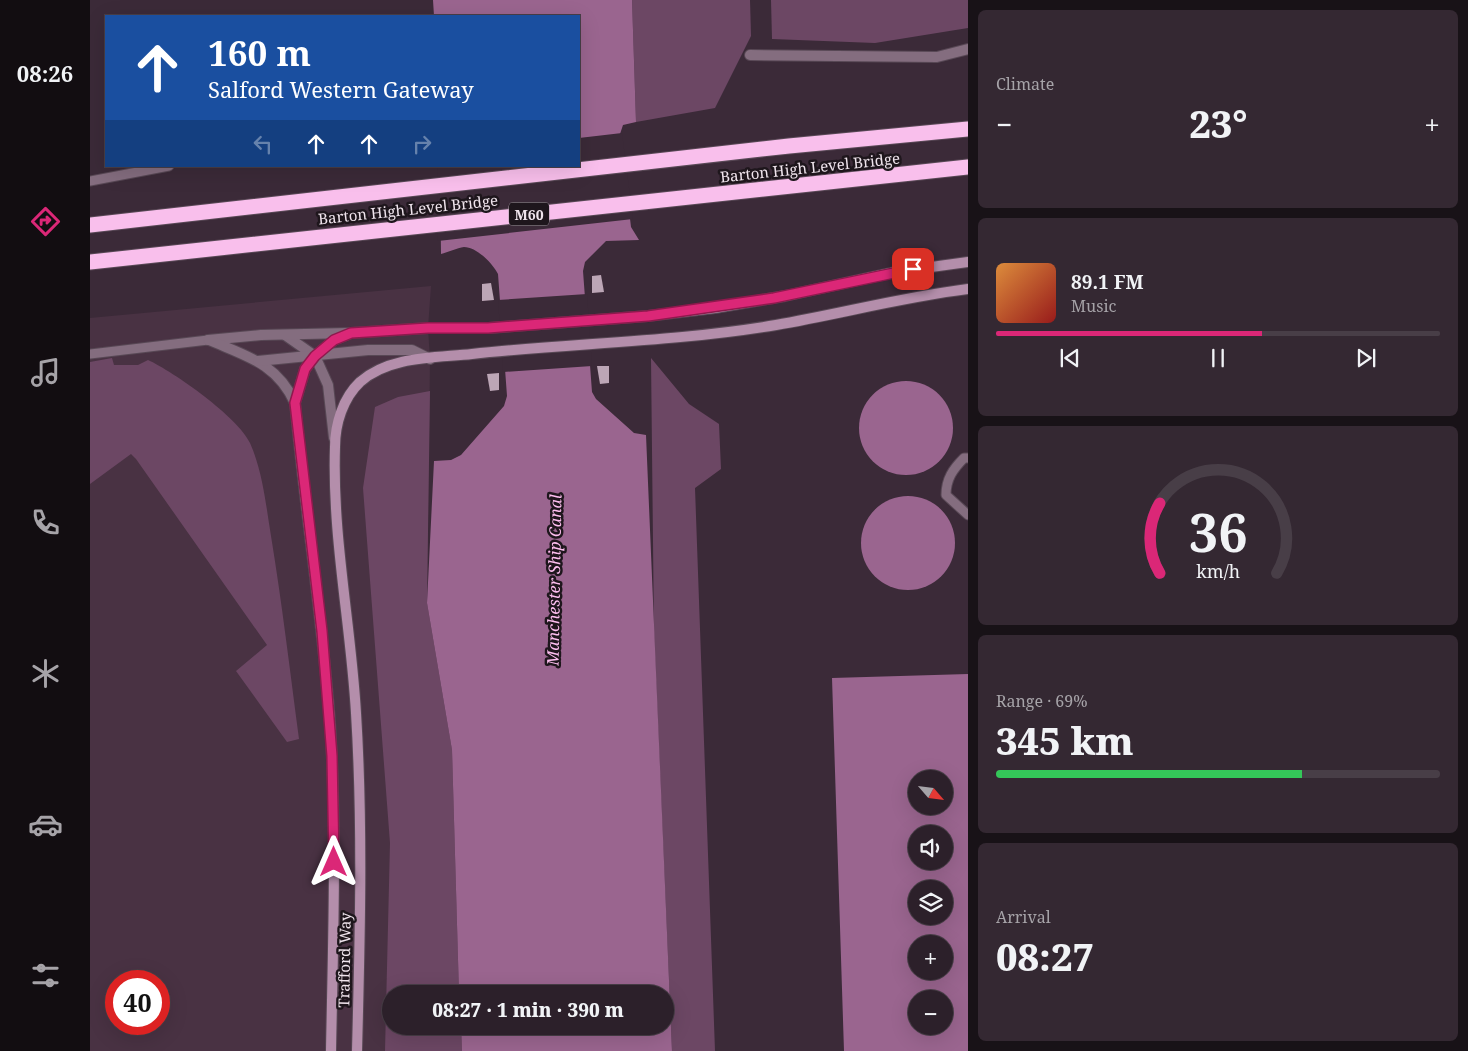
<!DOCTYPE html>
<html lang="en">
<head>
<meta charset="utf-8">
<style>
	body { margin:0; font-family:"Noto Serif",serif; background:#342832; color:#f1f3f6; height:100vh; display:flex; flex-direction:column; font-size:19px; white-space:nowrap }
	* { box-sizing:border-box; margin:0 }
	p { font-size:16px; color:#a6a3a8 }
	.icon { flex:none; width:28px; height:28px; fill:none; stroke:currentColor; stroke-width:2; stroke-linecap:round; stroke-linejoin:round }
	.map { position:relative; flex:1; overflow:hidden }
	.drawer { display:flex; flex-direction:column; gap:10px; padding:10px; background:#181217; width:500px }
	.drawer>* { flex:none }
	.top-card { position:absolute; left:15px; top:15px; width:475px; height:152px; border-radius:0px; box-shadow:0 5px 20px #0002,0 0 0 1px #483e47; background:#1a4fa0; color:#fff; overflow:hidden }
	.needle { width:32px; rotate:118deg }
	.controls { position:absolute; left:818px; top:770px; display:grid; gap:10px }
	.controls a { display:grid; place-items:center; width:45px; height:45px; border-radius:50%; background:#2c202a; box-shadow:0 5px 20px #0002,0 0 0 1px #483e47; font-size:25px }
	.speed { position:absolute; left:15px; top:970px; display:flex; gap:10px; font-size:25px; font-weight:700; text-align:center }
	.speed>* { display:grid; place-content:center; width:65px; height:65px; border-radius:50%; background:#2c202a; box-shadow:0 5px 20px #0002,0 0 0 1px #483e47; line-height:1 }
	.speed .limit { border:8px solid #d22; background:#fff; color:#111 }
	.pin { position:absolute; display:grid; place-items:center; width:42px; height:42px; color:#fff; margin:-21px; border-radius:10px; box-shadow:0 2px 8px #0006 }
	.me { position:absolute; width:55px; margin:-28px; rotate:0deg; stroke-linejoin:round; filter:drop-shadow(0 0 4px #0008) }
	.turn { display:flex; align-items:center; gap:18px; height:105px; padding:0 20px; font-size:22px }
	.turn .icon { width:65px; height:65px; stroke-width:2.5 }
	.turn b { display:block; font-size:35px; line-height:42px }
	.lanes { display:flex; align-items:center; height:48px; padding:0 20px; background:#0003; justify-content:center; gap:25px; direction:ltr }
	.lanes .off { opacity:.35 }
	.big { font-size:38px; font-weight:800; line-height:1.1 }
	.drawer .widget { flex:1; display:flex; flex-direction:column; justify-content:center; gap:8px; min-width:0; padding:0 18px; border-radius:8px; background:#342832 }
	.drawer .dial { align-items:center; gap:0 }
	.dial svg { height:130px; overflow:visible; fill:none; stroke:#483e47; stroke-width:7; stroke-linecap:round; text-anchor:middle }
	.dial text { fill:#f1f3f6; stroke:none }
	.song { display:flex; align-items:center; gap:15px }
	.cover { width:60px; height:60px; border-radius:8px; background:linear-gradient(135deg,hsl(30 70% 55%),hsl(0 70% 35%)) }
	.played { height:5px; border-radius:2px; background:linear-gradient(90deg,#db2777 60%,#483e47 60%) }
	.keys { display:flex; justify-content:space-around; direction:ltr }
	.heat { display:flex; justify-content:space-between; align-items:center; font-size:28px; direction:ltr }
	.charge { height:8px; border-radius:4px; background:linear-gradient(90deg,#34c759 69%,#483e47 0) }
	.trip { position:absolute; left:292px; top:985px; width:292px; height:50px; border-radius:25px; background:#2c202a; box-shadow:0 5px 20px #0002,0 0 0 1px #483e47; font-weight:800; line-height:50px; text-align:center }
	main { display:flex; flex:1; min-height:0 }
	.tabs { display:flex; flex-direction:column; width:90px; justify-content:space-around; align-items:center; background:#120d11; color:#a6a3a8 }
	.tabs .icon { width:35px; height:35px }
	.tabs .active { color:#db2777 }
	.tabs b { font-size:22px; color:#f1f3f6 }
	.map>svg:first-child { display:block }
</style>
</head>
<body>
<main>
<nav class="tabs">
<b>08:26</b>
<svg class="icon active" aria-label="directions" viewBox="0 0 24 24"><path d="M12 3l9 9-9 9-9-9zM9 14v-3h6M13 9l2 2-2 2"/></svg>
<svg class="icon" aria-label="music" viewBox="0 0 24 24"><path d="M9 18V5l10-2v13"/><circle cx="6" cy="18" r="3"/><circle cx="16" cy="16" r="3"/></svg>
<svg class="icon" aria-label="phone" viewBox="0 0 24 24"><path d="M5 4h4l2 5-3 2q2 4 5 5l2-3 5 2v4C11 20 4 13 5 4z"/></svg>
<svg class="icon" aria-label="climate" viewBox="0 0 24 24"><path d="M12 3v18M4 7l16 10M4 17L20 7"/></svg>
<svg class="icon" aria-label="car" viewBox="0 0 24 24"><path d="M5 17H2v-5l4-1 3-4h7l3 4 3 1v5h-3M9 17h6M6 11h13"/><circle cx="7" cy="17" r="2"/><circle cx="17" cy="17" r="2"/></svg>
<svg class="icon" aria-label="filters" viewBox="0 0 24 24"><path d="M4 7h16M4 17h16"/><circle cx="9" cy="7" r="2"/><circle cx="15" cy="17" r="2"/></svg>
</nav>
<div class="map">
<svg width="878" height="1051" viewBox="0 0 878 1051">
	<rect width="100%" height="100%" fill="#3b2a38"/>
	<path fill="#493243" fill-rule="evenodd" d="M341 286 338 328 340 359 337 603 362 750 369 994H301V1026H371L372 1051H0V318ZM26 981H69V1024H26Z"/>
	<g fill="#6c4764">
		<path d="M542 0H660L661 36 625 108 546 122Z"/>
		<path d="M681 0H878V28L785 43 682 39Z"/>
		<path d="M22 358 24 365H48L58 360C84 372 148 417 160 443 173 472 176 506 181 536 192 603 200 671 209 739L197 742 146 671 177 645 46 459 41 454 0 484V362Z"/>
		<path d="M561 358 599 404 629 424 631 469 605 488 625 1051H582L564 634Z"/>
		<path d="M340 391 337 603 362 750 369 994H301V1026H371L372 1051H295L300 843 273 488 285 407 308 397Z"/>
	</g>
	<g fill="#9a658f" fill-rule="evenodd">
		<path d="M343 0H542L546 122 533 125 530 134 541 227 549 240 516 241 495 262 493 271 502 392 506 399 544 433 556 435 582 1051H372L371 1026H576V994H369L362 750 337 603 344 461 361 460 371 455 414 406 417 396 408 274C403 264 387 247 374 247 367 248 358 252 351 254L350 166H489V16H344Z"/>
		<circle cx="816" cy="428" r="47"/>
		<circle cx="818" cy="543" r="47"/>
		<path d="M878 674V1051H754L742 678ZM826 779H854V806H826ZM826 834H854V861H826ZM826 889H854V916H826ZM826 944H854V971H826ZM826 999H854V1026H826Z"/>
	</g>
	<g fill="#3b2a38">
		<path d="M532 133 543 219 348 241 347 166H489V138Z"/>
		<path d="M497 294 502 366 413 372 408 300Z"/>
	</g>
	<g fill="#bca6b6">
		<path d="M511 275 514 292 502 293V276Z"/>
		<path d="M401 283 404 300 392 301V284Z"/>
		<path d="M507 366H519V383L510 384Z"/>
		<path d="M409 373V390L400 391 397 374Z"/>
	</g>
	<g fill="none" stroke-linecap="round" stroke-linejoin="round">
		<defs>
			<g id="lane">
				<path d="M0 181 79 166"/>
				<path d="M0 354 118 340"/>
				<path d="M878 458H874C863 469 856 479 856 495L878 515"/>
			</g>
			<g id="street">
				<path d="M660 55 847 57 878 49"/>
				<path d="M195 335 225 356 238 385 244 438"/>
				<path d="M118 340 171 335 259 333"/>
				<path d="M119 340C156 356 187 363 205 403"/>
				<path d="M168 361 278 350H322L340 359"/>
			</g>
			<g id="secondary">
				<path d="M241 1051C243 941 247 832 240 722 232 615 215 510 205 403L215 369 225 356 244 340 261 333 338 328H399L558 316 625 308 695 296 805 272 878 262"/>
				<path d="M267 1051C270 938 273 826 266 713 261 625 242 536 245 447 245 424 253 398 270 382 299 356 345 358 382 354 483 343 585 342 686 325 750 314 813 297 878 289"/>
			</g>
			<g id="highway">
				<path d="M0 225 699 146 878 129"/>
				<path d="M0 262 878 167"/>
			</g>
		</defs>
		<use href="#lane" stroke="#584855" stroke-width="11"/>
		<use href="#street" stroke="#584855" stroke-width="12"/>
		<use href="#secondary" stroke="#584855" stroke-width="12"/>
		<use href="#highway" stroke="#584855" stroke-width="17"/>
		<use href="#lane" stroke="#846d7f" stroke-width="9"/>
		<use href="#street" stroke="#846d7f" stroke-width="10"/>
		<use href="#secondary" stroke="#b48eab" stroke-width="10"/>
		<use href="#highway" stroke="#f9bfec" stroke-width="15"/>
	</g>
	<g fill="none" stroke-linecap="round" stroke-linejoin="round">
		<defs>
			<path id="route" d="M244 862 242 756 232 631 205 403 215 369 225 356 244 340 261 333 338 328H398L558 316 684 298 823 269"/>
		</defs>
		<use href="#route" stroke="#8e194d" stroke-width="12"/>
		<use href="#route" stroke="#db2777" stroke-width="9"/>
	</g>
	<g text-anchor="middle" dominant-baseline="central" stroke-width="5" stroke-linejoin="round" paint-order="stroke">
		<rect fill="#1e161c" stroke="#b0a6ae" stroke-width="1" x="419" y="202.5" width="40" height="23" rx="4"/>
		<g font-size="14" font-weight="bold" fill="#efe4ec">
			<text x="439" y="214">M60</text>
		</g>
		<g font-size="15" fill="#efe4ec" stroke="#1e161c">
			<text transform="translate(720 167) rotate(-6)">Barton High Level Bridge</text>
			<text transform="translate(318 209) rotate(-6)">Barton High Level Bridge</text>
			<text transform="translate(254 960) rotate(-89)">Trafford Way</text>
		</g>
		<g font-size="16" font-style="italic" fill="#fdbeef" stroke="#1e161c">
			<text transform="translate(464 580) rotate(-89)">Manchester Ship Canal</text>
		</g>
	</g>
</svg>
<div class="controls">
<a><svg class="needle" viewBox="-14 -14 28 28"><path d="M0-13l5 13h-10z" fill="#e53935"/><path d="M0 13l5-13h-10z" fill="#a6a3a8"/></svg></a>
<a><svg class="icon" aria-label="sound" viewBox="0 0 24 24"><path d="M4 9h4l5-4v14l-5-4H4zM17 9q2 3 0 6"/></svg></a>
<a><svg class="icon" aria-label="layers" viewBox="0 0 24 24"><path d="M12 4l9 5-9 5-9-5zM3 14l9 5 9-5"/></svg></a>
<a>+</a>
<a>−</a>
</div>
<div class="speed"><div class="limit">40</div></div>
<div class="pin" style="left:823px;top:269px;background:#d93025"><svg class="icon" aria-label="arrive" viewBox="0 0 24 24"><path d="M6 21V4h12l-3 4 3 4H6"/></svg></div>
<svg class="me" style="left:244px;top:862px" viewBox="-20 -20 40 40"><path d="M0-17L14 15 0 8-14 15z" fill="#db2777" stroke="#fff" stroke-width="4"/></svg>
<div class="trip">08:27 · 1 min · 390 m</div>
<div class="top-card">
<div class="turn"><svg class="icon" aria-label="ahead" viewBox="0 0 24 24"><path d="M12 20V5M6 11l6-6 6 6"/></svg><div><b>160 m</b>Salford Western Gateway</div></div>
<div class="lanes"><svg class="icon off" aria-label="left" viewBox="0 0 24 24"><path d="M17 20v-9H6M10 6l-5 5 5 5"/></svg><svg class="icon" aria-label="ahead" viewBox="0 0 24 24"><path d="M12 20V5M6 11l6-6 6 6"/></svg><svg class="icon" aria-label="ahead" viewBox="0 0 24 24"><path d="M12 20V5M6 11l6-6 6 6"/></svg><svg class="icon off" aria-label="right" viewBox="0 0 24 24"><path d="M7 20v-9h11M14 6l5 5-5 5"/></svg></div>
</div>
</div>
<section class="drawer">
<div class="widget"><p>Climate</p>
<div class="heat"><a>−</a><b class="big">23°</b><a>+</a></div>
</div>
<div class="widget">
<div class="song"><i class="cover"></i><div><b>89.1 FM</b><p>Music</p></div></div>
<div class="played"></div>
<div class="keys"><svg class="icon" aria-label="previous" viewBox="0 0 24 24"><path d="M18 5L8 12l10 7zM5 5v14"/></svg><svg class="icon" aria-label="pause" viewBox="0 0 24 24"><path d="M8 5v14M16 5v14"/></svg><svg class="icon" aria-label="next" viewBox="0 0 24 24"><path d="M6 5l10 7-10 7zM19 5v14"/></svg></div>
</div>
<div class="widget dial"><svg viewBox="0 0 100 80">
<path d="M14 69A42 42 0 1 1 86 69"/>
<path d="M14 69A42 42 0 0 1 14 26" stroke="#db2777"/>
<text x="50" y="56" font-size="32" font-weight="700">36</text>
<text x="50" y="72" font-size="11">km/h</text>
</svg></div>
<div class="widget"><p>Range · 69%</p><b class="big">345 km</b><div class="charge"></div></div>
<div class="widget"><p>Arrival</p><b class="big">08:27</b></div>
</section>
</main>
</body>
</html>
